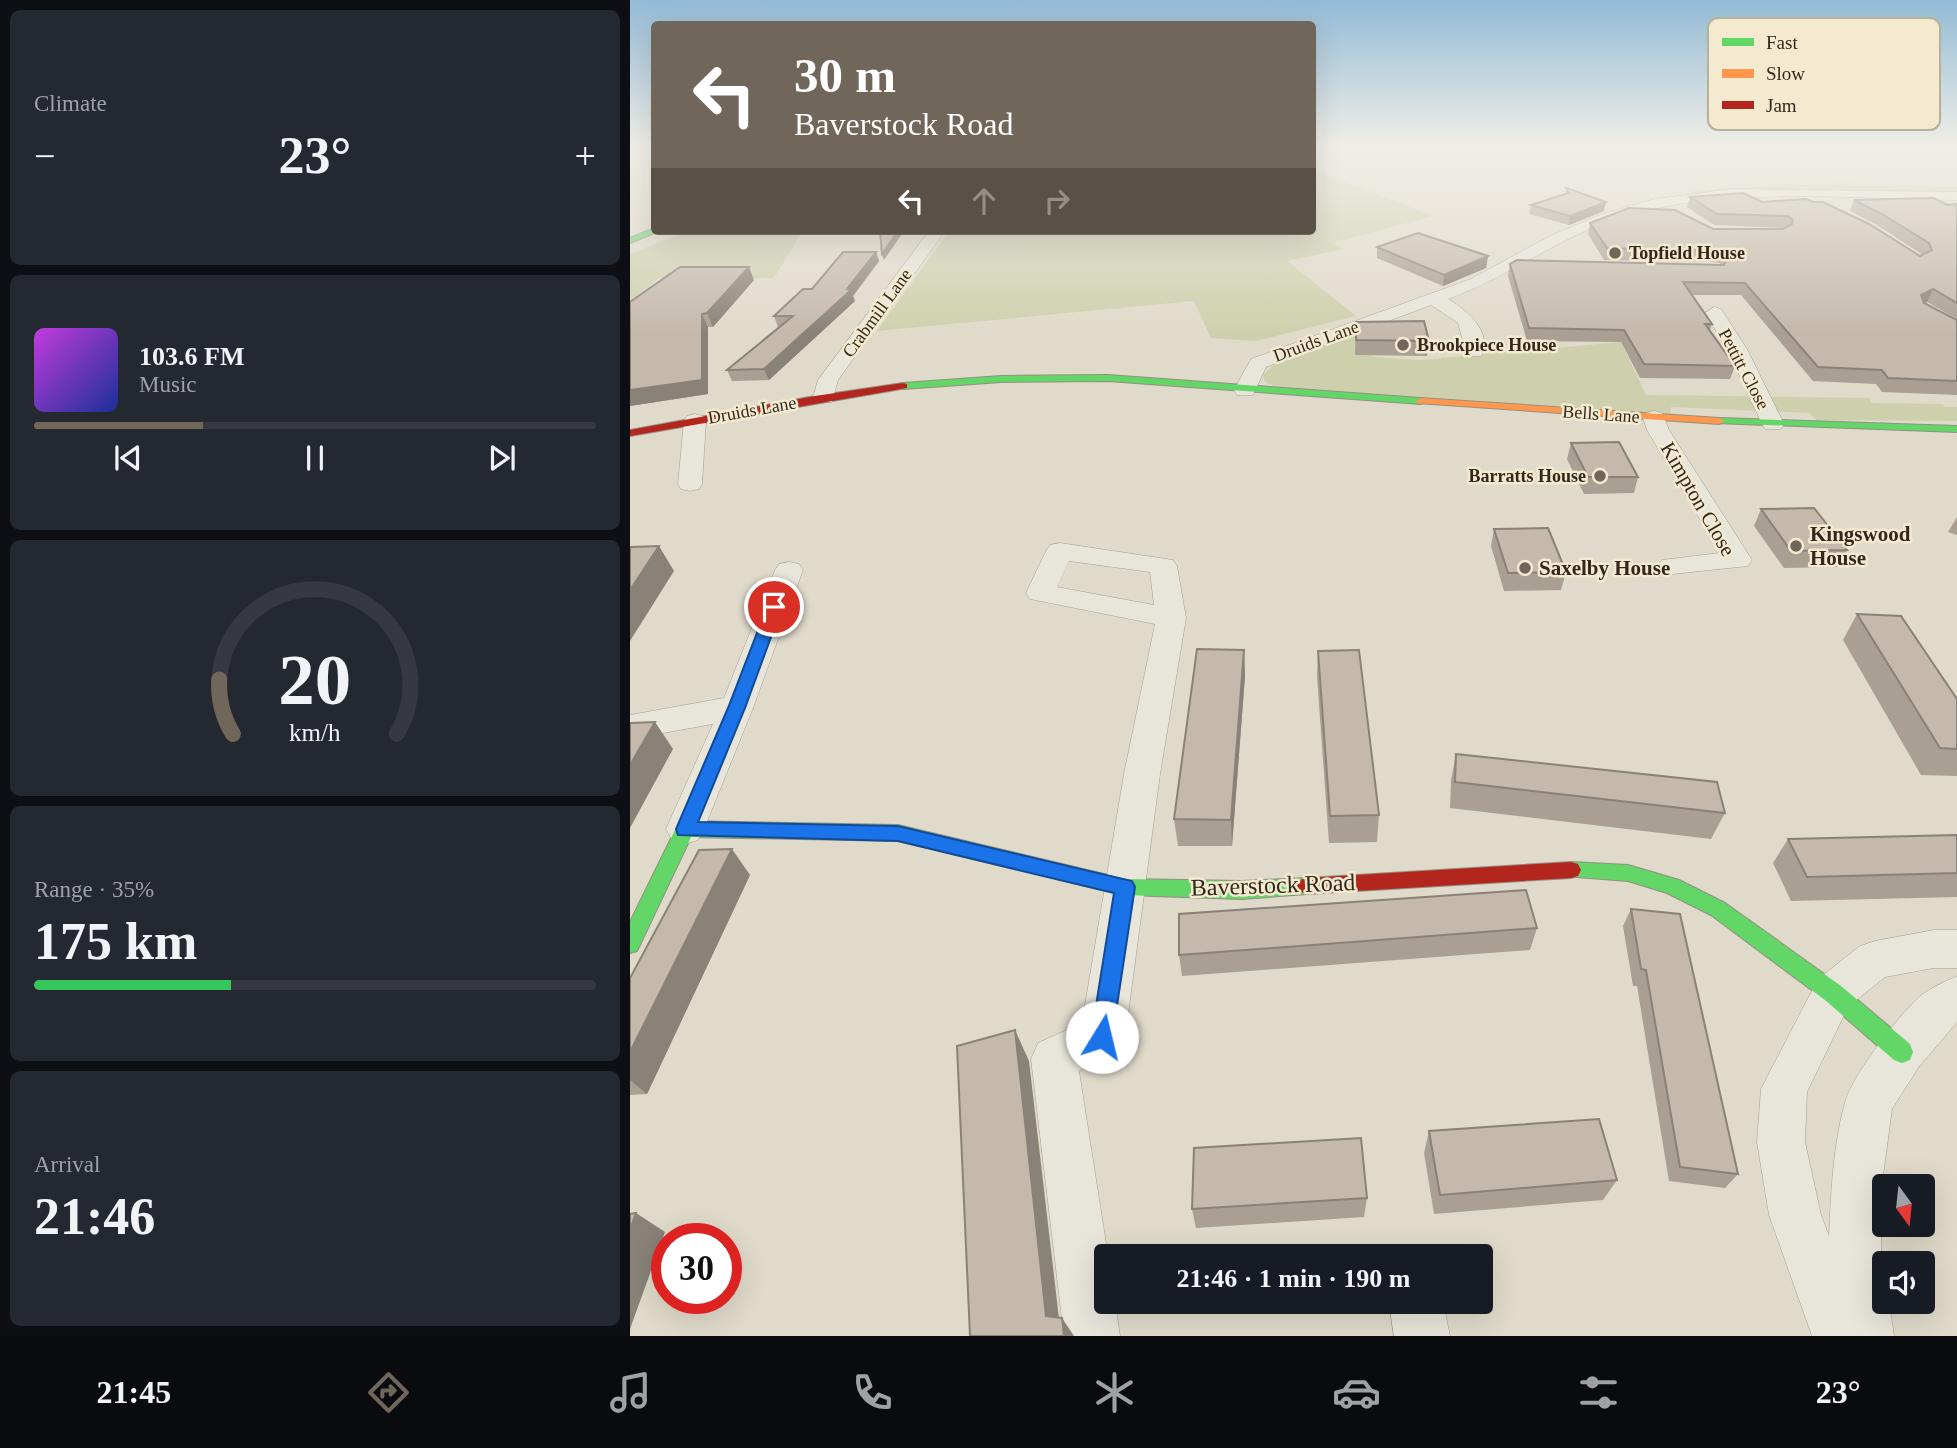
<!DOCTYPE html>
<html lang="en">
<head>
<meta charset="utf-8">
<style>
	body { margin:0; font-family:"Times New Roman",serif; background:#242831; color:#f1f3f6; height:100vh; display:flex; flex-direction:column; font-size:26px; white-space:nowrap }
	* { box-sizing:border-box; margin:0 }
	p { font-size:23px; color:#9ea1a6 }
	.icon { flex:none; width:38px; height:38px; fill:none; stroke:currentColor; stroke-width:2; stroke-linecap:round; stroke-linejoin:round }
	.map { position:relative; flex:1; overflow:hidden }
	.sheet { display:flex; flex-direction:column; gap:10px; padding:10px; background:#0d0f14; width:630px }
	.sheet>* { flex:none }
	.guide { position:absolute; left:21px; top:21px; width:665px; height:214px; border-radius:7px; box-shadow:0 7px 28px #0002; background:#70665a; color:#fff; overflow:hidden }
	.needle { width:46px; rotate:165deg }
	.buttons { position:absolute; left:1242px; top:1174px; display:grid; gap:14px }
	.buttons a { display:grid; place-items:center; width:63px; height:63px; border-radius:7px; background:#171b24; box-shadow:0 7px 28px #0002; font-size:35px }
	.speed { position:absolute; left:21px; top:1223px; display:flex; gap:14px; font-size:35px; font-weight:700; text-align:center }
	.speed>* { display:grid; place-content:center; width:91px; height:91px; border-radius:50%; background:#171b24; box-shadow:0 7px 28px #0002; line-height:1 }
	.speed .limit { border:10px solid #d22; background:#fff; color:#111 }
	.pin { position:absolute; display:grid; place-items:center; width:60px; height:60px; color:#fff; margin:-30px; border:4px solid #fff; border-radius:50%; box-shadow:0 2px 7px #0007 }
	.me { position:absolute; width:77px; margin:-38px; rotate:9deg; stroke-linejoin:round; filter:drop-shadow(0 0 5px #0008) }
	.turn { display:flex; align-items:center; gap:24px; height:147px; padding:0 28px; font-size:32px }
	.turn .icon { width:91px; height:91px; stroke-width:2.5 }
	.turn b { display:block; font-size:49px; line-height:60px }
	.lanes { display:flex; align-items:center; height:66px; padding:0 28px; background:#0003; justify-content:center; gap:35px; direction:ltr }
	.lanes .off { opacity:.35 }
	.big { font-size:52px; font-weight:600; line-height:1.1 }
	.sheet .tile { flex:1; display:flex; flex-direction:column; justify-content:center; gap:10px; min-width:0; padding:0 24px; border-radius:10px; background:#242831 }
	.sheet .dial { align-items:center; gap:0 }
	.dial svg { height:182px; overflow:visible; fill:none; stroke:#363941; stroke-width:7; stroke-linecap:round; text-anchor:middle }
	.dial text { fill:#f1f3f6; stroke:none }
	.song { display:flex; align-items:center; gap:21px }
	.cover { width:84px; height:84px; border-radius:10px; background:linear-gradient(135deg,hsl(290 70% 55%),hsl(230 70% 35%)) }
	.played { height:7px; border-radius:4px; background:linear-gradient(90deg,#70665a 30%,#363941 30%) }
	.keys { display:flex; justify-content:space-around; direction:ltr }
	.heat { display:flex; justify-content:space-between; align-items:center; font-size:38px; direction:ltr }
	.charge { height:10px; border-radius:5px; background:linear-gradient(90deg,#34c759 35%,#363941 0) }
	.trip { position:absolute; left:464px; top:1244px; width:399px; height:70px; border-radius:7px; background:#171b24; box-shadow:0 7px 28px #0002; font-weight:600; line-height:70px; text-align:center }
	.tabs { display:flex; height:112px; justify-content:space-around; align-items:center; background:#090b0e; color:#9ea1a6 }
	.tabs .icon { width:49px; height:49px }
	.tabs .current { color:#70665a }
	.tabs b { font-size:32px; color:#f1f3f6 }
	main { display:flex; flex:1; min-height:0 }
	.map>svg:first-child { display:block }
</style>
</head>
<body>
<main>
<section class="sheet">
<div class="tile"><p>Climate</p>
<div class="heat"><a>−</a><b class="big">23°</b><a>+</a></div>
</div>
<div class="tile">
<div class="song"><i class="cover"></i><div><b>103.6 FM</b><p>Music</p></div></div>
<div class="played"></div>
<div class="keys"><svg class="icon" aria-label="previous" viewBox="0 0 24 24"><path d="M18 5L8 12l10 7zM5 5v14"/></svg><svg class="icon" aria-label="pause" viewBox="0 0 24 24"><path d="M8 5v14M16 5v14"/></svg><svg class="icon" aria-label="next" viewBox="0 0 24 24"><path d="M6 5l10 7-10 7zM19 5v14"/></svg></div>
</div>
<div class="tile dial"><svg viewBox="0 0 100 80">
<path d="M14 69A42 42 0 1 1 86 69"/>
<path d="M14 69A42 42 0 0 1 8 45" stroke="#70665a"/>
<text x="50" y="56" font-size="32" font-weight="700">20</text>
<text x="50" y="72" font-size="11">km/h</text>
</svg></div>
<div class="tile"><p>Range · 35%</p><b class="big">175 km</b><div class="charge"></div></div>
<div class="tile"><p>Arrival</p><b class="big">21:46</b></div>
</section>
<div class="map">
<svg width="1327" height="1336" viewBox="0 0 1327 1336">
	<rect width="100%" height="100%" fill="#e0daca"/>
	<g fill="#ced0ad">
		<path d="M683 169 803 216 703 243 714 249 657 261 726 316 626 341 581 338 564 301 247 331 319 231H682Z"/>
		<path d="M1212 183 1327 187V194H1068L1062 190Z"/>
		<path d="M56 231H173L144 278H29L0 301V254Z"/>
		<path d="M734 328 739 334 742 357 790 360 991 342 1016 395 1239 398 1242 403 1313 404 1314 407H1327V421L1186 420 1180 413 1041 407V414L646 387 635 382 633 375C657 349 701 340 734 328Z"/>
	</g>
	<g fill="none" stroke-linecap="round" stroke-linejoin="round">
		<defs>
			<g id="street">
				<path d="M1103 189 1327 192V200C1217 199 1090 185 985 219 926 239 877 278 818 299 836 309 864 333 851 356H837L828 323 801 305 636 367 623 395H607L604 390 621 359 841 279 922 235 972 214 1025 199Z"/>
				<path d="M299 231H315L208 380 202 402H186L183 397 188 380Z"/>
				<path d="M1084 307 1091 309 1117 349 1154 424 1151 429H1135L1132 424 1097 349 1075 313Z"/>
				<path d="M1024 411 1032 413 1039 430 1122 560 1118 566 1042 574 1032 572 1028 566 1032 560 1090 553 1017 430 1013 418 1016 413Z"/>
				<path d="M65 414 73 416 76 421 72 484 69 489 60 491 51 489 48 484 54 421 57 416Z"/>
				<path d="M430 543 543 560 547 566 556 618 530 774 495 1037 488 1053 449 1071 478 1256 476 1302H485L490 1336H434L401 1059 408 1043 452 1023 494 774 525 624 400 599 396 593 416 551 420 545ZM439 561 520 572 524 605 427 587Z"/>
				<path d="M159 562 169 564 173 570 123 708 74 829 68 840 55 844 42 840 36 829 83 724 0 739V715L94 698 145 570 149 564Z"/>
				<path d="M1304 930H1327V968H1304L1255 977 1218 1007 1177 1092 1175 1142 1191 1215 1199 1236C1201 1192 1203 1145 1215 1102 1223 1074 1267 1018 1289 997 1300 988 1314 982 1327 976V1022L1288 1068 1262 1109 1252 1183 1251 1244 1255 1302H1259L1264 1336H1182L1139 1215 1127 1142 1131 1089 1188 979 1230 946 1245 941Z"/>
				<path d="M759 1302H813L820 1336H764Z"/>
			</g>
			<g id="fast">
				<path d="M22 229 29 231 0 243V238Z"/>
				<path d="M478 375 791 398 796 401 791 404 478 381 371 382 273 389 268 386 273 383 371 376Z"/>
				<path d="M1089 418 1327 426V432L1085 423V419Z"/>
				<path d="M55 821 268 825 495 879 612 881 677 878 684 880 687 886 684 892 677 894 612 899 495 895 268 841 61 837 7 951 0 953V922L48 824Z"/>
				<path d="M941 862 998 865 1049 880 1095 903 1211 986 1280 1044 1283 1052 1280 1060 1272 1063 1264 1060 1195 1000 1081 915 1037 893 998 881 934 876 931 870 934 864Z"/>
			</g>
			<path id="slow" d="M791 398 1089 418 1095 421 1089 424 787 403 786 401Z"/>
			<g id="jam">
				<path d="M273 383 277 384V388L0 436V430L185 396Z"/>
				<path d="M941 862 948 864 951 870 948 876 941 878 677 894 670 892 667 886 670 880 677 878Z"/>
			</g>
		</defs>
		<use href="#street" stroke="#a59f93" stroke-width="1"/>
		<use href="#fast" stroke="#958f83" stroke-width="2"/>
		<use href="#slow" stroke="#958f83" stroke-width="2"/>
		<use href="#jam" stroke="#958f83" stroke-width="2"/>
		<use href="#street" fill="#e8e5db" fill-rule="evenodd"/>
		<use href="#fast" fill="#63d668" fill-rule="evenodd"/>
		<use href="#slow" fill="#ff974d" fill-rule="evenodd"/>
		<use href="#jam" fill="#b3261e" fill-rule="evenodd"/>
	</g>
	<g fill="#a99f93">
		<path d="M936 188 974 211 939 225 899 214 901 205 935 194Z"/>
		<path d="M1060 197 1132 202 1290 256 1293 255 1247 225 1220 211 1224 200 1327 204V319L1297 302 1294 303 1327 320V395L1252 392 1246 384 1183 381 1111 295H1061L1082 324 1080 330 1105 366 1100 379 1010 378 991 342 897 341 878 276 880 264 1091 265 1090 263 1084 262 974 260 958 234 960 223 1083 229H1153L1155 228 1084 225 1057 207Z"/>
		<path d="M747 247 858 256 856 268 813 286 747 258Z"/>
		<path d="M246 252 249 261 223 296 225 301 139 380 102 381 97 370 149 327H148L144 316 182 289Z"/>
		<path d="M124 280 83 327H78V394L0 406V302Z"/>
		<path d="M726 322 799 341 797 356 725 355Z"/>
		<path d="M941 443 1008 477 1004 493 954 494 937 459Z"/>
		<path d="M1131 509 1217 550 1209 567 1154 568 1124 526Z"/>
		<path d="M1327 517V535L1318 532Z"/>
		<path d="M864 529 936 572 931 590 874 591 861 546Z"/>
		<path d="M1227 614 1327 699V776L1291 775 1213 640Z"/>
		<path d="M614 650 615 676 602 846H548L544 819Z"/>
		<path d="M688 651 749 815 747 842 699 843 687 677Z"/>
		<path d="M826 754 1095 813 1081 839 820 808 821 780Z"/>
		<path d="M1327 835V897L1161 901 1143 863 1158 839Z"/>
		<path d="M120 875 17 1094 0 1095V978Z"/>
		<path d="M1001 909 1108 1174 1095 1188 1039 1181 1007 986H1003L993 926Z"/>
		<path d="M907 928 900 950 552 976 549 955Z"/>
		<path d="M799 1131 987 1180 973 1200 804 1214 794 1153Z"/>
		<path d="M737 1198 734 1217 566 1228 562 1209Z"/>
	</g>
	<g fill="#898278">
		<path d="M976 202 974 211 939 225 940 216Z"/>
		<path d="M268 231H274L254 260 252 254Z"/>
		<path d="M246 252 249 261 223 296 225 301 139 380 134 369Z"/>
		<path d="M858 256 856 268 813 286 814 275Z"/>
		<path d="M119 267 124 280 83 327 77 313Z"/>
		<path d="M1303 289 1297 302 1286 308 1291 295Z"/>
		<path d="M72 314 78 327V394L0 406V390Z"/>
		<path d="M29 546 44 571 0 641V590Z"/>
		<path d="M614 650 615 676 602 846 601 820Z"/>
		<path d="M25 722 43 749 0 828V765Z"/>
		<path d="M102 849 120 875 17 1094 0 1080V1052Z"/>
		<path d="M385 1030 399 1061 431 1336 416 1316Z"/>
		<path d="M6 1213 35 1232 0 1329V1230Z"/>
		<path d="M432 1318 444 1336H434Z"/>
	</g>
	<g fill="#c4b9ab" stroke="#898278" stroke-width="2">
		<path d="M936 188 976 202 940 216 901 205 939 193Z"/>
		<path d="M1113 193 1132 202 1176 199 1183 202H1193L1239 224 1290 256 1302 250 1299 243 1252 214 1224 200 1304 198 1317 205 1327 204V303L1303 289 1291 295 1294 303 1327 320V381L1258 378 1252 370 1188 367 1115 283 1053 282 1082 324H1075L1105 366 1014 364 994 330 899 328 880 264 887 260 1094 265 1098 257 1094 252 1088 251 977 248 960 223 999 208 1045 210 1083 229H1153L1162 224 1163 220 1158 216 1087 214 1060 197Z"/>
		<path d="M250 231H268L252 254Z"/>
		<path d="M788 233 858 256 814 275 747 247Z"/>
		<path d="M213 252H246L217 289 221 290 134 369 97 370 163 316H144L173 289H182Z"/>
		<path d="M50 267H119L77 313 72 314V380L0 390V302Z"/>
		<path d="M794 321 799 341 726 340V322Z"/>
		<path d="M989 442 1008 477H958L941 443Z"/>
		<path d="M1184 508 1217 550 1161 551 1131 509Z"/>
		<path d="M918 528 936 572 878 573 864 529Z"/>
		<path d="M29 546 0 590V547Z"/>
		<path d="M1227 614 1271 616 1327 699V749L1310 748Z"/>
		<path d="M567 649 614 650 601 820 544 819Z"/>
		<path d="M729 650 749 815 700 816 688 651Z"/>
		<path d="M25 722 0 765V723Z"/>
		<path d="M826 754 1087 782 1095 813 825 782Z"/>
		<path d="M1327 835V873L1177 877 1158 839Z"/>
		<path d="M102 849 0 1052V978L69 850Z"/>
		<path d="M896 890 907 928 549 955V914Z"/>
		<path d="M1001 909 1050 914 1108 1174 1050 1167 1016 970 1011 969Z"/>
		<path d="M385 1030 416 1316 432 1318 434 1336H340L327 1046Z"/>
		<path d="M969 1119 987 1180 810 1195 799 1131Z"/>
		<path d="M731 1138 737 1198 562 1209 564 1148Z"/>
		<path d="M6 1213 0 1230V1214Z"/>
	</g>
	<linearGradient id="sky" x2="0" y2="1"><stop stop-color="#93bbd6"/><stop offset="0.44" stop-color="#f1eee7"/><stop offset="1" stop-color="#f1eee7" stop-opacity="0"/></linearGradient>
	<rect width="1327" height="334" fill="url(#sky)"/>
	<path fill="#1a73e8" stroke="#114b97" stroke-width="2" d="M144 603 152 607 115 708 68 822 268 826 502 881 505 887 481 1045 472 1048 464 1045 461 1037 484 893 268 841 48 835 46 829 98 708 137 607Z"/>
	<g fill="#70665a" stroke="#f3eacf" stroke-width="2.5">
		<circle cx="985" cy="253" r="7"/>
		<circle cx="773" cy="345" r="7"/>
		<circle cx="970" cy="476" r="7"/>
		<circle cx="1166" cy="546" r="7"/>
		<circle cx="895" cy="568" r="7"/>
	</g>
	<g text-anchor="middle" dominant-baseline="central" stroke-width="5" stroke-linejoin="round" paint-order="stroke">
		<g font-size="18" font-weight="bold" fill="#33281d" stroke="#f3eacf" text-anchor="start">
			<text x="999" y="253">Topfield House</text>
			<text x="787" y="345">Brookpiece House</text>
			<text x="956" y="476" text-anchor="end">Barratts House</text>
		</g>
		<g font-size="18" fill="#33281d" stroke="#f3eacf">
			<text transform="translate(247 313) rotate(-54)">Crabmill Lane</text>
			<text transform="translate(686 341) rotate(-20)">Druids Lane</text>
			<text transform="translate(1114 369) rotate(62)">Pettitt Close</text>
			<text transform="translate(122 410) rotate(-10)">Druids Lane</text>
			<text transform="translate(971 414) rotate(4)">Bells Lane</text>
		</g>
		<g font-size="21" fill="#33281d" stroke="#f3eacf">
			<text transform="translate(1068 499) rotate(60)">Kimpton Close</text>
		</g>
		<g font-size="21" font-weight="bold" fill="#33281d" stroke="#f3eacf" text-anchor="start">
			<text x="1180" y="534">Kingswood<tspan x="1180" dy="24">House</tspan></text>
			<text x="909" y="568">Saxelby House</text>
		</g>
		<g font-size="24" fill="#33281d" stroke="#f3eacf">
			<text transform="translate(643 885) rotate(-2)">Baverstock Road</text>
		</g>
	</g>
	<rect x="1078" y="18" width="232" height="112" rx="10" fill="#f3eacf" stroke="#b9b09a" stroke-width="2"/>
	<rect x="1092" y="38" width="32" height="8" fill="#63d668"/>
	<rect x="1092" y="69" width="32" height="9" fill="#ff974d"/>
	<rect x="1092" y="101" width="32" height="8" fill="#b3261e"/>
	<g font-size="19" fill="#33281d">
		<text x="1136" y="49">Fast</text>
		<text x="1136" y="80">Slow</text>
		<text x="1136" y="112">Jam</text>
	</g>
</svg>
<div class="buttons">
<a><svg class="needle" viewBox="-14 -14 28 28"><path d="M0-13l5 13h-10z" fill="#e53935"/><path d="M0 13l5-13h-10z" fill="#9ea1a6"/></svg></a>
<a><svg class="icon" aria-label="sound" viewBox="0 0 24 24"><path d="M4 9h4l5-4v14l-5-4H4zM17 9q2 3 0 6"/></svg></a>
</div>
<div class="speed"><div class="limit">30</div></div>
<div class="pin" style="left:144px;top:607px;background:#d93025"><svg class="icon" aria-label="arrive" viewBox="0 0 24 24"><path d="M6 21V4h12l-3 4 3 4H6"/></svg></div>
<svg class="me" style="left:472px;top:1037px" viewBox="-20 -20 40 40"><circle r="19" fill="#fff"/><path d="M0-13L10 11 0 6-10 11z" fill="#1a73e8"/></svg>
<div class="trip">21:46 · 1 min · 190 m</div>
<div class="guide">
<div class="turn"><svg class="icon" aria-label="left" viewBox="0 0 24 24"><path d="M17 20v-9H6M10 6l-5 5 5 5"/></svg><div><b>30 m</b>Baverstock Road</div></div>
<div class="lanes"><svg class="icon" aria-label="left" viewBox="0 0 24 24"><path d="M17 20v-9H6M10 6l-5 5 5 5"/></svg><svg class="icon off" aria-label="ahead" viewBox="0 0 24 24"><path d="M12 20V5M6 11l6-6 6 6"/></svg><svg class="icon off" aria-label="right" viewBox="0 0 24 24"><path d="M7 20v-9h11M14 6l5 5-5 5"/></svg></div>
</div>
</div>
</main>
<nav class="tabs">
<b>21:45</b>
<svg class="icon current" aria-label="directions" viewBox="0 0 24 24"><path d="M12 3l9 9-9 9-9-9zM9 14v-3h6M13 9l2 2-2 2"/></svg>
<svg class="icon" aria-label="music" viewBox="0 0 24 24"><path d="M9 18V5l10-2v13"/><circle cx="6" cy="18" r="3"/><circle cx="16" cy="16" r="3"/></svg>
<svg class="icon" aria-label="phone" viewBox="0 0 24 24"><path d="M5 4h4l2 5-3 2q2 4 5 5l2-3 5 2v4C11 20 4 13 5 4z"/></svg>
<svg class="icon" aria-label="climate" viewBox="0 0 24 24"><path d="M12 3v18M4 7l16 10M4 17L20 7"/></svg>
<svg class="icon" aria-label="car" viewBox="0 0 24 24"><path d="M5 17H2v-5l4-1 3-4h7l3 4 3 1v5h-3M9 17h6M6 11h13"/><circle cx="7" cy="17" r="2"/><circle cx="17" cy="17" r="2"/></svg>
<svg class="icon" aria-label="filters" viewBox="0 0 24 24"><path d="M4 7h16M4 17h16"/><circle cx="9" cy="7" r="2"/><circle cx="15" cy="17" r="2"/></svg>
<b>23°</b>
</nav>
</body>
</html>
